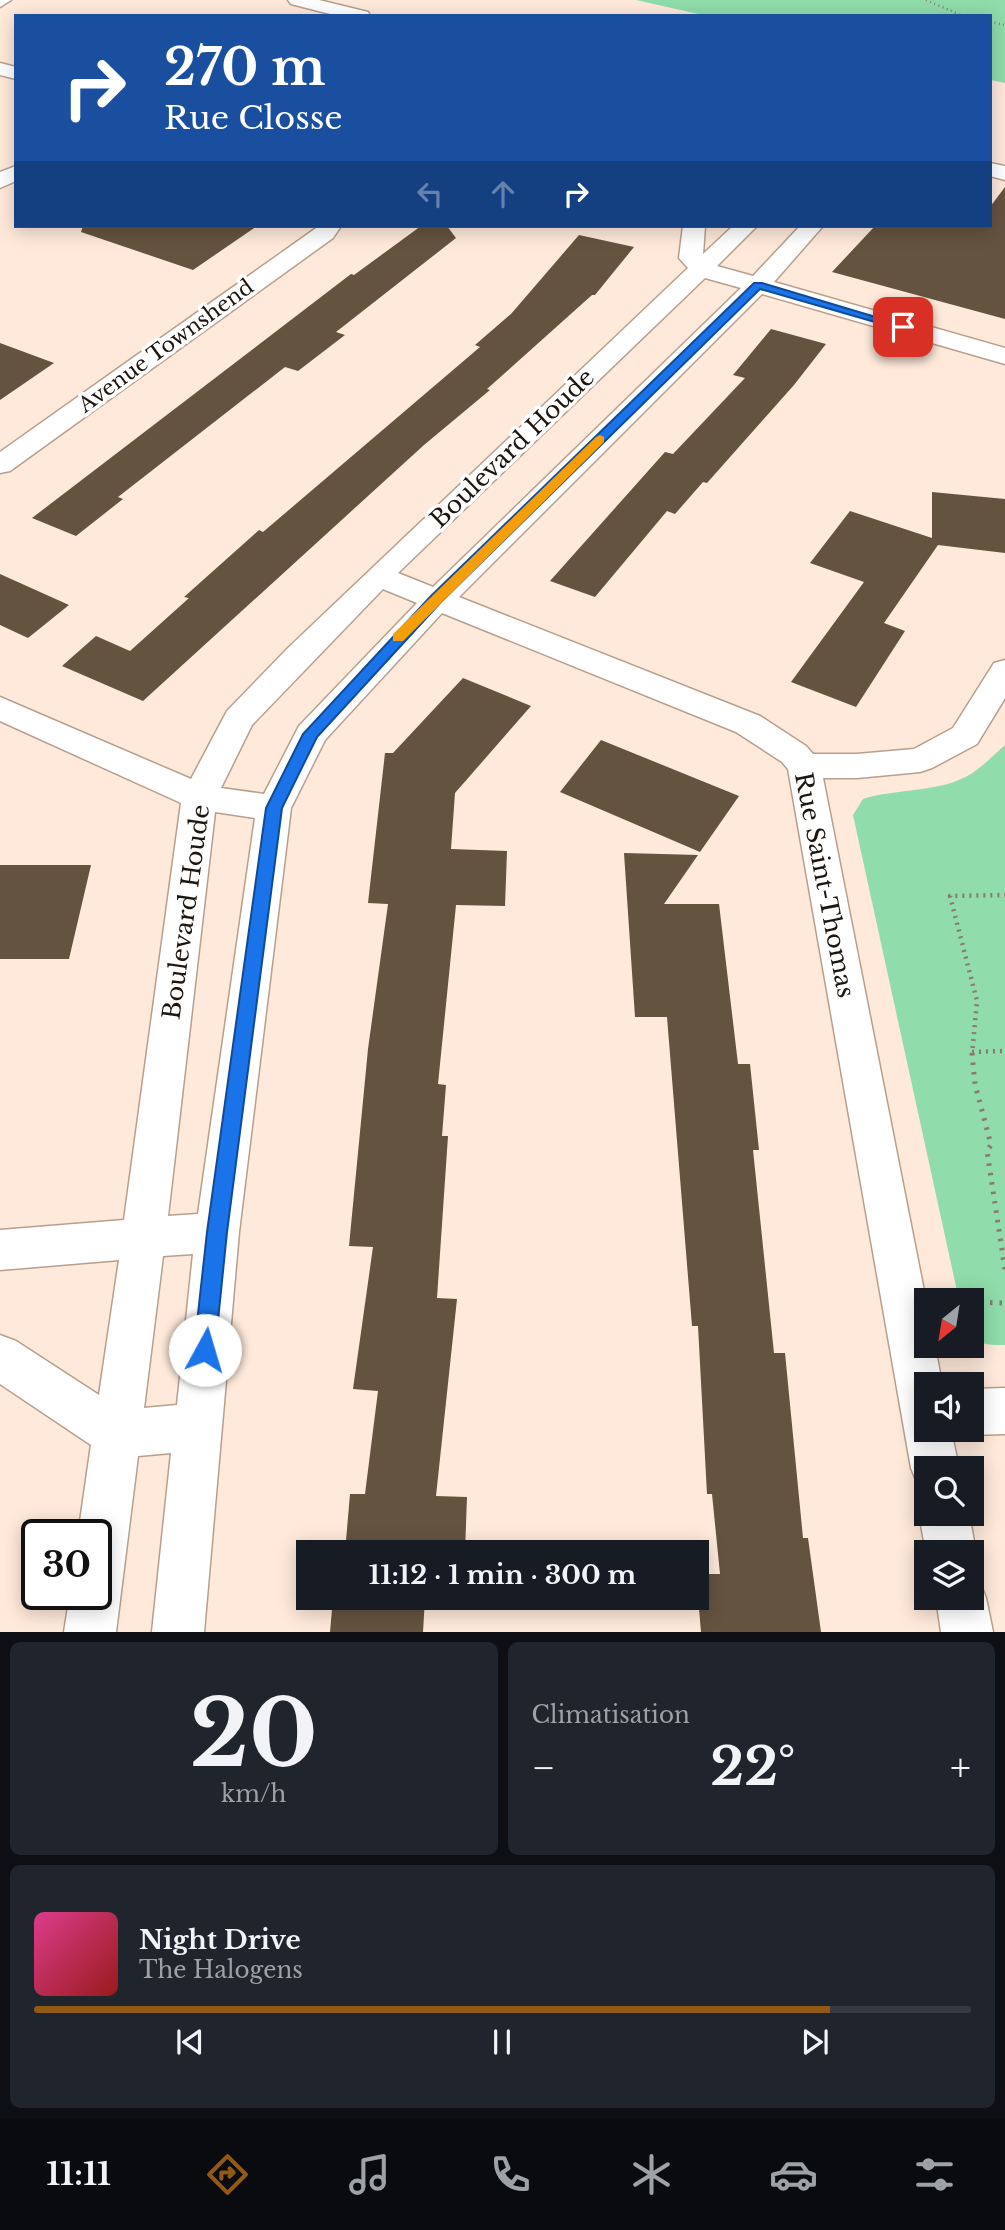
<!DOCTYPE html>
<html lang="fr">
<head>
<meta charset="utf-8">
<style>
	body { margin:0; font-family:"Libre Baskerville",serif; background:#20242c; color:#f1f3f6; height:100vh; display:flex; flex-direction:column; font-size:26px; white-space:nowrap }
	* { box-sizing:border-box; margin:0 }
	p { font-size:23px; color:#9ea1a6 }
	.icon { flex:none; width:38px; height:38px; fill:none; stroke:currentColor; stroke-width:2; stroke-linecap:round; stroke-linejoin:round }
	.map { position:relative; height:1632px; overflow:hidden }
	.details { display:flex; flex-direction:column; gap:10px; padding:10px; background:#0d0f14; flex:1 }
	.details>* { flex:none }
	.banner { position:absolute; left:14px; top:14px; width:978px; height:214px; border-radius:0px; box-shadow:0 4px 18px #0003; background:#1a4fa0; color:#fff; overflow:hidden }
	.needle { width:46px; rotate:210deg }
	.buttons { position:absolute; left:914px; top:1288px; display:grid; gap:14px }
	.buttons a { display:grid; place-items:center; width:70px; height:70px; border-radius:0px; background:#171b24; box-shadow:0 4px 18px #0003; font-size:35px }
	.speed { position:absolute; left:21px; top:1519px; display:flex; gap:14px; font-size:35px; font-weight:700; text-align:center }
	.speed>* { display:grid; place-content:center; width:91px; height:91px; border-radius:50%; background:#171b24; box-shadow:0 4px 18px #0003; line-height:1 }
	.speed .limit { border:4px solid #111; border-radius:10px; background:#fff; color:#111 }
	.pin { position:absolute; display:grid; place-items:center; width:60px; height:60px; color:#fff; margin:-30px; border-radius:14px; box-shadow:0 4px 10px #0006 }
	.me { position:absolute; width:77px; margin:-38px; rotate:6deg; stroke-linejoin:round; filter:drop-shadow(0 0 5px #0008) }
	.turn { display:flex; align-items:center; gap:24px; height:147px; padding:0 35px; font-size:32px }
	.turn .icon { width:91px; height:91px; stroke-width:2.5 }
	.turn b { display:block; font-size:49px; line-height:60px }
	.lanes { display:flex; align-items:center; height:66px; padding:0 35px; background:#0003; justify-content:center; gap:35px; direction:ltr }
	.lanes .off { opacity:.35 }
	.big { font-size:52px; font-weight:800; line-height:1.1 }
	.details .widget { flex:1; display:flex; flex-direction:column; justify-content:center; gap:10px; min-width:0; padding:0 24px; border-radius:10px; background:#20242c }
	.details .dial { align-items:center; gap:0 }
	.dial b { font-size:91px; line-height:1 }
	.song { display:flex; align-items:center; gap:21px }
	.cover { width:84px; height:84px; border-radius:10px; background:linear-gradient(135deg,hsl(330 70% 55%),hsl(0 70% 35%)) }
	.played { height:7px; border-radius:4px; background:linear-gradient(90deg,#925913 85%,#363941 85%) }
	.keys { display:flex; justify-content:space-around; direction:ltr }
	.heat { display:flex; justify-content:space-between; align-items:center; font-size:38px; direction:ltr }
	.details .tiles { flex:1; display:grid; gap:10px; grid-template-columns:1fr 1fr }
	.widget:last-child { grid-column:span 2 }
	.trip { position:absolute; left:296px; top:1540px; width:413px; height:70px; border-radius:0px; background:#171b24; box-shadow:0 4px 18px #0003; font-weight:800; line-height:70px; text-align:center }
	.tabs { display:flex; height:112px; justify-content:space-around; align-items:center; background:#090b0e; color:#9ea1a6 }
	.tabs .icon { width:49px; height:49px }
	.tabs .active { color:#925913 }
	.tabs b { font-size:32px; color:#f1f3f6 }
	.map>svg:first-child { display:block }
</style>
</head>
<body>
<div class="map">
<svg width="1005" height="1632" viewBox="0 0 1005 1632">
	<rect width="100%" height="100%" fill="#fee9da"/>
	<g fill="#90dcab">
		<path d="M636 0H1005V83L991 80 990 16H707Z"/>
		<path d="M1005 745V1345C993 1345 979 1346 971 1335V1300H959L853 815 863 799C897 788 940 793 971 774 983 766 994 755 1005 745Z"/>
	</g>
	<g fill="#64533f">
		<path d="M1005 187V319L832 272 875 226H990V207Z"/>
		<path d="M83 226H257L193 270 81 232Z"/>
		<path d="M421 226H447L456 238 336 332 345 335 298 371 285 367 118 497 123 499 76 536 32 518 351 274 354 275Z"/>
		<path d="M579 235 634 247 595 295H592L487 389 490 390 424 445 143 701 62 666 96 636 130 651 189 598 184 597 259 530 263 532 480 347 475 345 511 314Z"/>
		<path d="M771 329 826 344 794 385 707 483 703 482 675 514 667 511 595 597 550 581 665 452 673 454 745 378 733 375Z"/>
		<path d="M0 343 54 363 0 400Z"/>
		<path d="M932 492 1005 499V553L938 545 884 623 905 631 856 707 791 682 864 582 810 563 850 511 932 538Z"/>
		<path d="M0 574 69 605 28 638 0 625Z"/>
		<path d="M463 678 531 706 455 793 451 849 507 851 505 906 456 905 438 1084 446 1085 442 1136H448L437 1298 457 1299 436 1496 467 1497 465 1552H345L350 1494H365L378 1391 353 1389 373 1247 349 1246 368 1049 388 904 368 903 385 753H393Z"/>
		<path d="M601 740 739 796 700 852 560 792Z"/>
		<path d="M624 853 698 855 664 904H719L738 1064H750L759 1150H753L774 1353H785L803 1538H808L821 1632H701L696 1574H720L712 1494H707L698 1326H692L667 1017H635Z"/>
		<path d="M0 865H91L69 959H0Z"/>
		<path d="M333 1598H425L423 1632H330Z"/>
	</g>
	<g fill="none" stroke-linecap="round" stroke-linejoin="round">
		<defs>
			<g id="street">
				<path d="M0 0H11L0 7Z"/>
				<path d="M288 0H319L368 12 370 16H338L291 4Z"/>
				<path d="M0 63 16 67V79L0 75Z"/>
				<path d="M990 163 1005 166V180L990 176Z"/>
				<path d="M16 166V181L0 188V172Z"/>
				<path d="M319 226H341L333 238 10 471 0 473V452Z"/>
				<path d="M683 226H705L703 254 733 226H757L717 266 753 276 800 226H823L774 282 1005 348V364L762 294 459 597 760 716 806 746 813 754H857L914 749 953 728 994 663 1005 660V698L977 744 932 768 920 772 857 778H823L926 1301V1346H935L942 1384H926V1430H951L959 1468H926V1488L918 1485 911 1468 788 769 782 762 736 732 442 613 325 740 291 808 239 1232 204 1632H152L171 1453 138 1456 116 1632H64L70 1594H96V1535H78L91 1445 0 1384V1335L16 1341 99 1395 119 1260 0 1270V1230L124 1220 181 803 0 721V697L191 779 227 711 288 648 688 268 679 258ZM705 278 741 288 433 587 398 573ZM383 589 417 603 299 726 264 794 221 788 252 725ZM215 812 255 818 198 1214 168 1216ZM193 1254 177 1405 144 1408 163 1256Z"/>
				<path d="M1005 1388V1434L971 1435 957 1430H971V1389Z"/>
				<path d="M926 1499V1514H969L976 1552 971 1564V1552H926L919 1514Z"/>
				<path d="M971 1577 979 1580 986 1598 993 1632H941L936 1598H971Z"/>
			</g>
		</defs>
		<use href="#street" stroke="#b79f8d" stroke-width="3"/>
		<g stroke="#8a7b70" stroke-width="2.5" stroke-dasharray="1 3.5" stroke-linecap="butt">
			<path d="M926 0 963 16"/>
			<path d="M990 22 1005 25"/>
		</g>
		<g stroke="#8a7b70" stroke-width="4.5" stroke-dasharray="2 5" stroke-linecap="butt">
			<path d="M972 1052 1005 1051"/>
			<path d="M972 1055 977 1001 950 896 1005 895"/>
		</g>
		<g stroke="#8a7b70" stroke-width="5" stroke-dasharray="2.5 7" stroke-linecap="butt">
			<path d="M972 1053 975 1084 991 1145 987 1151 1005 1270"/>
			<path d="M971 1302 1005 1303"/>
			<path d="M969 1349 971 1346"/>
		</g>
		<use href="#street" fill="#fff" fill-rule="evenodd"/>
	</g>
	<path fill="#1a73e8" stroke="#114b97" stroke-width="2" d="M754 283H762L909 327 899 329 760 289 441 602 317 737 282 808 227 1232 215 1350 212 1357 205 1360 197 1357 194 1350 207 1232 266 808 303 734 431 596Z"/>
	<path fill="#f59e0b" d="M600 435 604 437V442L403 641H393V634L596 437Z"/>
	<g text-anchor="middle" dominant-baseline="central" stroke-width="7" stroke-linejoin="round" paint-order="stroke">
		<g font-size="21" fill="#1d150e" stroke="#fff">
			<text transform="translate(166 346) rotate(-36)">Avenue Townshend</text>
		</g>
		<g font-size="24" fill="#1d150e" stroke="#fff">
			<text transform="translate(512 448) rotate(-44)">Boulevard Houde</text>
			<text transform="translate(825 885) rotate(79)">Rue Saint-Thomas</text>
			<text transform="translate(186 912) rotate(-82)">Boulevard Houde</text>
		</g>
	</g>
</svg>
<div class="buttons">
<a><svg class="needle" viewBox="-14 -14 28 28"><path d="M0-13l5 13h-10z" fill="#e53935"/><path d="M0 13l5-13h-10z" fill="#9ea1a6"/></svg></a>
<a><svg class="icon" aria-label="sound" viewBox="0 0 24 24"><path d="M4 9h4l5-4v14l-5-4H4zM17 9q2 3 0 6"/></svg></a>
<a><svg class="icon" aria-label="search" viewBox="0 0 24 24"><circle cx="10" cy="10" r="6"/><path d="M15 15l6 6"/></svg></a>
<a><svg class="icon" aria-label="layers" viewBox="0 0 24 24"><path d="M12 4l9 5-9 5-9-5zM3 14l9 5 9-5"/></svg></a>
</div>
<div class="speed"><div class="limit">30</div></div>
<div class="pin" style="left:903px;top:327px;background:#d93025"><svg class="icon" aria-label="arrive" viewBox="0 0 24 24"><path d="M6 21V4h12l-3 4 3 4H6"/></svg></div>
<svg class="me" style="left:205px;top:1350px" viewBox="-20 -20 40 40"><circle r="19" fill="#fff"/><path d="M0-13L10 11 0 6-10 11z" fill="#1a73e8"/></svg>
<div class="trip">11:12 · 1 min · 300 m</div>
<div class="banner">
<div class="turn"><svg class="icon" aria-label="right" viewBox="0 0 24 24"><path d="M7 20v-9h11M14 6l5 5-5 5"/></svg><div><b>270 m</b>Rue Closse</div></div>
<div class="lanes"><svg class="icon off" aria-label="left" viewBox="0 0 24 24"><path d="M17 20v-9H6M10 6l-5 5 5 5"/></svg><svg class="icon off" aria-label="ahead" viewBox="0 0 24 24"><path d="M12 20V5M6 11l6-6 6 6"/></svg><svg class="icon" aria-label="right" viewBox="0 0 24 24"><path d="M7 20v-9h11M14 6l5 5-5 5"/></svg></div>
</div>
</div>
<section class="details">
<div class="tiles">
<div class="widget dial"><b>20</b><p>km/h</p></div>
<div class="widget"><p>Climatisation</p>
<div class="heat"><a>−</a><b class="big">22°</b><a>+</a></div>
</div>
<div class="widget">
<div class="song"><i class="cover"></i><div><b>Night Drive</b><p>The Halogens</p></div></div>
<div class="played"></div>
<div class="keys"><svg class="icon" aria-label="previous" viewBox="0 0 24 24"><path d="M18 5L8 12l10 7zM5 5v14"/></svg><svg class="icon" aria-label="pause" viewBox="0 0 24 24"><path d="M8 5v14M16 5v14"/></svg><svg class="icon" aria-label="next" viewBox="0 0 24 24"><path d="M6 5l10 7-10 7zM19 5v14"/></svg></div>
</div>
</div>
</section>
<nav class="tabs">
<b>11:11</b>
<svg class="icon active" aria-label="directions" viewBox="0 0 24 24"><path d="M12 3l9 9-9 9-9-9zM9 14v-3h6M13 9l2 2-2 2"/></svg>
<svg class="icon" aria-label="music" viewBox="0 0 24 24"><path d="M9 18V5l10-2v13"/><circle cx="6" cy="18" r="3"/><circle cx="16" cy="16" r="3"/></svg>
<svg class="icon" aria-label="phone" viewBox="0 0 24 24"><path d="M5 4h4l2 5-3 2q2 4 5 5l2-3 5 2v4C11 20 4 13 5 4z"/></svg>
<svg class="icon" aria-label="climate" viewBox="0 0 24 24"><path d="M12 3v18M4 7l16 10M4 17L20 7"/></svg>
<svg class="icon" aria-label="car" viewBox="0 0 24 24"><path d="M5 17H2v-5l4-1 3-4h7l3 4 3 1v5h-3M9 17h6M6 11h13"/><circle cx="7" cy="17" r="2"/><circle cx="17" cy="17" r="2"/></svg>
<svg class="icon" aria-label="filters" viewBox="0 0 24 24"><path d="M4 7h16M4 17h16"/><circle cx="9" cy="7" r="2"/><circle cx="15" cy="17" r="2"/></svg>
</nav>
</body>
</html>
